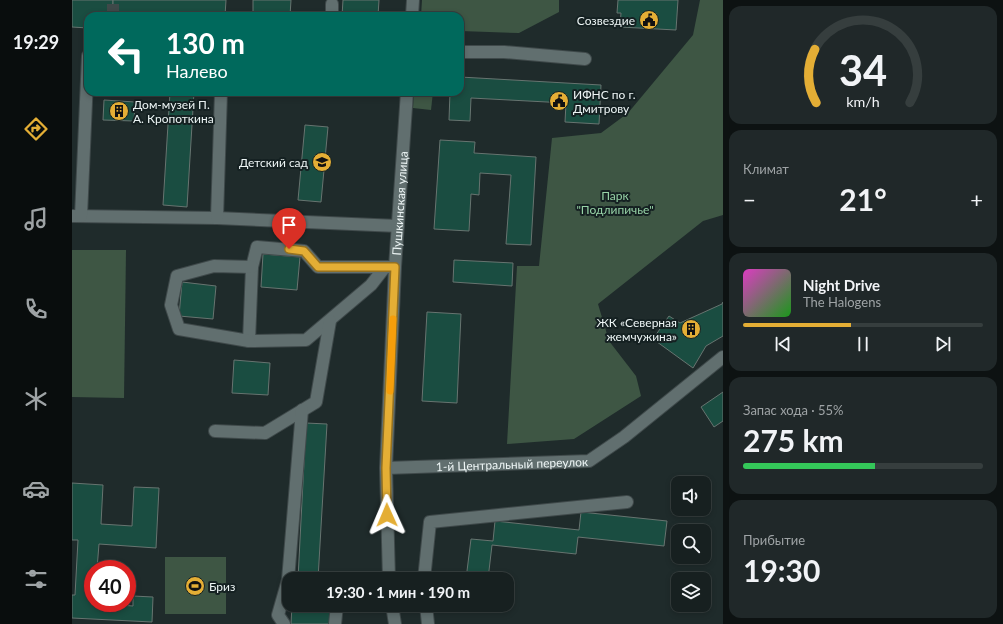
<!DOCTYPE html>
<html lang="ru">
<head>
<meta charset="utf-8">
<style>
	body { margin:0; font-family:Lato,sans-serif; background:#202829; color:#f1f3f6; height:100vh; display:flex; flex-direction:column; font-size:15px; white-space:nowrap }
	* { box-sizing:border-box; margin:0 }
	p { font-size:13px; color:#9ea3a5 }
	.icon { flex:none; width:22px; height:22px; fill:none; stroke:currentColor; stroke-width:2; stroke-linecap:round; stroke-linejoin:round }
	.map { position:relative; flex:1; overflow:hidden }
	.side { display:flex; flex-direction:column; gap:6px; padding:6px; background:#0d1212; width:280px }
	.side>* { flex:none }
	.guide { position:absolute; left:12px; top:12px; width:380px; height:84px; border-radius:12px; box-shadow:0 2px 6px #0003,0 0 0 1px #363e3e; background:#00695c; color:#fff; overflow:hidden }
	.fabs { position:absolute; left:599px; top:476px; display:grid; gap:8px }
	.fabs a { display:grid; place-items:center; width:40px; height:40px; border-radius:8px; background:#172020; box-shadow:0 2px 6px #0003,0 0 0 1px #363e3e; font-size:20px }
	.speed { position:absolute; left:12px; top:560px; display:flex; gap:8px; font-size:20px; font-weight:700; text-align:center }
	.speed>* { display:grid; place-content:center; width:52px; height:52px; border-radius:50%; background:#172020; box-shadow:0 2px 6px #0003,0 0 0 1px #363e3e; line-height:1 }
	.speed .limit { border:6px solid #d22; background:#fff; color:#111 }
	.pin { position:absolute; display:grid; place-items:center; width:34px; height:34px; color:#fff; margin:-41px -17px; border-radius:50% 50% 50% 0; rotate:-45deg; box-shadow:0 0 4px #0007 }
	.pin .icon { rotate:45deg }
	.me { position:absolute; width:44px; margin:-22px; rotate:359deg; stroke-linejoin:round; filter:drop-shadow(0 0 3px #0008) }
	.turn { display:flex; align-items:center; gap:14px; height:84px; padding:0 16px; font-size:18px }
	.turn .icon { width:52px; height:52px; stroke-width:2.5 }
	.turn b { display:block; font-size:28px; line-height:34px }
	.big { font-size:30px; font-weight:700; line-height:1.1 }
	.side .tile { flex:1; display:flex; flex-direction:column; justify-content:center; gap:6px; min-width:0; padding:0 14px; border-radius:12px; background:#202829 }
	.side .dial { align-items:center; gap:0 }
	.dial svg { height:104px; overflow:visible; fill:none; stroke:#363e3e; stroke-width:7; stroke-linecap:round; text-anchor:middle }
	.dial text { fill:#f1f3f6; stroke:none }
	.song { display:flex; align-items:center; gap:12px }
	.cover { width:48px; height:48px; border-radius:6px; background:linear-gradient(135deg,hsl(310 70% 55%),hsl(120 70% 35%)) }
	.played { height:4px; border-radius:2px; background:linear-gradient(90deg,#e4ae35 45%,#363e3e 45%) }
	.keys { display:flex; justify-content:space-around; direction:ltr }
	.heat { display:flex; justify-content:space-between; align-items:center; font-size:22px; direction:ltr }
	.charge { height:6px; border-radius:3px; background:linear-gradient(90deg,#34c759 55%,#363e3e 0) }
	.trip { position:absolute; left:210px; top:572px; width:232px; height:40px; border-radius:12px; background:#172020; box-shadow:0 2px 6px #0003,0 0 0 1px #363e3e; font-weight:700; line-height:40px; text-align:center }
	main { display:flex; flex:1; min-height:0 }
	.tab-bar { display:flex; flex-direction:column; width:72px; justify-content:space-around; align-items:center; background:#090d0d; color:#9ea3a5 }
	.tab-bar .icon { width:28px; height:28px }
	.tab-bar .on { color:#e4ae35 }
	.tab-bar b { font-size:18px; color:#f1f3f6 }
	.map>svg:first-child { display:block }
</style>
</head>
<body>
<main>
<nav class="tab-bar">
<b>19:29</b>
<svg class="icon on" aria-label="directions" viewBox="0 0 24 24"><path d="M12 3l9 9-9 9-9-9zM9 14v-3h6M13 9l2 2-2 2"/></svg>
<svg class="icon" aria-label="music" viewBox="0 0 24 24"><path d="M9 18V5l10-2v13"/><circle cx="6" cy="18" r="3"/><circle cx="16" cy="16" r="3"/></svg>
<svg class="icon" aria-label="phone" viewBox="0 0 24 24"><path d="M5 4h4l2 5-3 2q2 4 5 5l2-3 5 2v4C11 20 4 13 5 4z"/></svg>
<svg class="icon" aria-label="climate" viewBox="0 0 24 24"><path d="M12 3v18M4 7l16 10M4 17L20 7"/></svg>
<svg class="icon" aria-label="car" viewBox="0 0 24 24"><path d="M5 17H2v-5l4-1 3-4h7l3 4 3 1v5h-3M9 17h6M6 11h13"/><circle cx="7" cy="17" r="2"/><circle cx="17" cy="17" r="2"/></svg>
<svg class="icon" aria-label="filters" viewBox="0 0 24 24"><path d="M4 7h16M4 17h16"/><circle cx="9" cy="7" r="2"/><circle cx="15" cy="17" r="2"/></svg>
</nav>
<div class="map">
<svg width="651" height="624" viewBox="0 0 651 624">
	<rect width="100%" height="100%" fill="#1f2b2b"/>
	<g fill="#3e5644">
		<path d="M350 0H487V12L447 33 388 31V16H349Z"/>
		<path d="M628 0H651V215L631 221 526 304 537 341 564 376 569 396 502 439 435 444 445 266H467L480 138 529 133 556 113 621 35Z"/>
		<path d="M342 92H361L359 110 341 108Z"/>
		<path d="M0 250H54L52 398 0 397Z"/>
		<rect x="93" y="557" width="61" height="57"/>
	</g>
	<g fill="#1a4d41" stroke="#677470">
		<path d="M0 0H41V16H16V28L0 27Z"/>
		<path d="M41 0H154L153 16H41Z"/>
		<path d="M181 0H219L218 16H181Z"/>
		<path d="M271 0H307L306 16H270Z"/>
		<path d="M546 0H606L604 30 548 27 549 13H545Z"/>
		<path d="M388 77 529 85 527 124 493 122 494 103 399 98 398 121 377 120 378 92H388Z"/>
		<path d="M98 92H122L115 207 91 205Z"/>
		<path d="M32 100 63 102 62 121 31 120Z"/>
		<path d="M233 125 256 127 249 202 226 200Z"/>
		<path d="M368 140 403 142 402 153 464 157 459 245 434 244 439 175 408 173 407 195 399 194 397 231 362 229Z"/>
		<path d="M191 254 228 257 225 290 189 287Z"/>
		<path d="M382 260 441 263 440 286 381 282Z"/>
		<path d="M110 282 144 286 141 319 107 316Z"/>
		<path d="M651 302V336L634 346 621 368 581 339 597 316 608 323 650 304Z"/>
		<path d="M355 312 389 314 385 403 350 401Z"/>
		<path d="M162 360 198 363 196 395 160 393Z"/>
		<path d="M651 392V421L642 427 629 407Z"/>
		<path d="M234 423 255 424 246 579H226Z"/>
		<path d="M0 483 31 485 29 524 60 526 62 487 87 488 84 548 27 544 25 569H21V603L61 606V596L81 597 80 622 0 618V595H3L6 540H0Z"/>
		<path d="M509 512 595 521 592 546 506 537 504 554 420 545 416 579H394L399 539 421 541 423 521 507 530Z"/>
		<path d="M220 605H260L259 624H219Z"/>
	</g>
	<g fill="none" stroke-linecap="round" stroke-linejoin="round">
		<path stroke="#3e4949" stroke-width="12" stroke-dasharray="12 6" stroke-linecap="butt" d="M41 16V0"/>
		<defs>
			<g id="minor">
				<path d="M260 16V4"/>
				<path d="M340 16 341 0"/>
				<path d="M388 52H432L513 59"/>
				<path d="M0 216 145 218 326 226"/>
				<path d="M9 216 16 56"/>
				<path d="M145 218 149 92"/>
				<path d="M313 267 299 285 234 340 177 341 180 267 185 247 232 251 246 267H323"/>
				<path d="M177 341 107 329 99 305 105 276 142 266 180 267"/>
				<path d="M143 431 193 433 244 402 258 321"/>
				<path id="s1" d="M314 468 517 461 552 437 651 357"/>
				<path id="s2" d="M317 579 314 468 323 267 335 92"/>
				<path d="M352 579 358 522 555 502"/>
				<path d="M320 605 323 624"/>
				<path d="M354 605 356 624"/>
				<path d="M212 624 206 615 216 580 230 410"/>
				<path d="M263 624 265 605"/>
			</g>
		</defs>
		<use href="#minor" stroke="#3f494a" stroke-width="14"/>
		<use href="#minor" stroke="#616f6f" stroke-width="12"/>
	</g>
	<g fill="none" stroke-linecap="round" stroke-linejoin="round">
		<defs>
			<path id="route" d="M217 249 232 251 246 267H323L314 468 315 515"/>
		</defs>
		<use href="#route" stroke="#947122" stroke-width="10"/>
		<use href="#route" stroke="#e4ae35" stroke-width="7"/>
		<path stroke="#f59e0b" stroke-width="7" d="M318 391 321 319"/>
	</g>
	<defs>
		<symbol id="civic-disc" viewBox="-11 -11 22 22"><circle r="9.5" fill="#e4ae35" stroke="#152122"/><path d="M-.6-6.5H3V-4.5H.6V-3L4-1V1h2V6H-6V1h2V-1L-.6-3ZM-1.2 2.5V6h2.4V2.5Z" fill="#111"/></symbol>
		<symbol id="building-disc" viewBox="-11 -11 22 22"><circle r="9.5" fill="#e4ae35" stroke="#152122"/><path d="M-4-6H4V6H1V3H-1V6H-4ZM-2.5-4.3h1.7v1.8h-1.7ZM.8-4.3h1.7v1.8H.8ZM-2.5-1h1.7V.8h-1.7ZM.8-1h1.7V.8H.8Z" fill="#111"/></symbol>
		<symbol id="school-disc" viewBox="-11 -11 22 22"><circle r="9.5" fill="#e4ae35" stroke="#152122"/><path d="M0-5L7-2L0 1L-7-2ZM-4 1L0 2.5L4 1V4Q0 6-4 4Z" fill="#111"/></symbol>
		<symbol id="stadium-disc" viewBox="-11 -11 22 22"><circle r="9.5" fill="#e4ae35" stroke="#152122"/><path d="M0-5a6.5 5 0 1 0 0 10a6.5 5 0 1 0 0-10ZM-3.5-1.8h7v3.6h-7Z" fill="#111"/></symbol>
	</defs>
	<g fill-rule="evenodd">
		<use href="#civic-disc" x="566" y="9" width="22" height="22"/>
		<use href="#civic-disc" x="476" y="90" width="22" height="22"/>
		<use href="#building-disc" x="36" y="100" width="22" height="22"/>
		<use href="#school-disc" x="239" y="151" width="22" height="22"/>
		<use href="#building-disc" x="608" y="318" width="22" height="22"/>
		<use href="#stadium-disc" x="112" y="575" width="22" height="22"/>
	</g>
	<g text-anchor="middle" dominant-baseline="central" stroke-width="4" stroke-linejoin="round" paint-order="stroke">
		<g font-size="12" fill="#edf5f5" stroke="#152122" text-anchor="end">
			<text x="563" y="20">Созвездие</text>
			<text x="501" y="94" text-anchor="start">ИФНС по г.<tspan x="501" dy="14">Дмитрову</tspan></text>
			<text x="61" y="104" text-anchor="start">Дом-музей П.<tspan x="61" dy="14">А. Кропоткина</tspan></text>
			<text x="236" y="162">Детский сад</text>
			<text x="605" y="322">ЖК «Северная<tspan x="605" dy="14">жемчужина»</tspan></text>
			<text x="137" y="586" text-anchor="start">Бриз</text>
		</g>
		<g font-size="12" fill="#97d3a7" stroke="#152122">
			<text x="543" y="195">Парк<tspan x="543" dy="14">"Подлипичье"</tspan></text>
		</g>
		<g font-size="12" fill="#edf5f5" stroke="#152122">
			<text stroke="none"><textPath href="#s2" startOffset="376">Пушкинская улица</textPath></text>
			<text stroke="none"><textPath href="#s1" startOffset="126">1-й Центральный переулок</textPath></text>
		</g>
	</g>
</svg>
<div class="fabs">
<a><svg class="icon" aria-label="sound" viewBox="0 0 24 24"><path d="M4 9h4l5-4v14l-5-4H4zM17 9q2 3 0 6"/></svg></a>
<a><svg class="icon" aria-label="search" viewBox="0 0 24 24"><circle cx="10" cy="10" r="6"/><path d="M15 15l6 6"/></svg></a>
<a><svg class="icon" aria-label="layers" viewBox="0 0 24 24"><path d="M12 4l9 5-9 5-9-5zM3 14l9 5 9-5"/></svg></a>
</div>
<div class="speed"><div class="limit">40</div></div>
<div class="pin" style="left:217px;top:249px;background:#d93025"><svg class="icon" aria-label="arrive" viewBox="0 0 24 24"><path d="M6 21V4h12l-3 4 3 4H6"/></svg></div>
<svg class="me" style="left:315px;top:515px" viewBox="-20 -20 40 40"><path d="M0-17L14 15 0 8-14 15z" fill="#e4ae35" stroke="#fff" stroke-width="4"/></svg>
<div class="trip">19:30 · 1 мин · 190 m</div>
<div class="guide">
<div class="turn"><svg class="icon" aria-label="left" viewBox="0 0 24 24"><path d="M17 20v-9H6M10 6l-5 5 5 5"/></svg><div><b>130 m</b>Налево</div></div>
</div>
</div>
<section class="side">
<div class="tile dial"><svg viewBox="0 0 100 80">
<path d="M14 69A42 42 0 1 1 86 69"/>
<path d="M14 69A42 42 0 0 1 13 28" stroke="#e4ae35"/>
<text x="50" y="56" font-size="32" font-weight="700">34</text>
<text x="50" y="72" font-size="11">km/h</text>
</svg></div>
<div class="tile"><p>Климат</p>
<div class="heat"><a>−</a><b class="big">21°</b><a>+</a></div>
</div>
<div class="tile">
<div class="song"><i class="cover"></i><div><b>Night Drive</b><p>The Halogens</p></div></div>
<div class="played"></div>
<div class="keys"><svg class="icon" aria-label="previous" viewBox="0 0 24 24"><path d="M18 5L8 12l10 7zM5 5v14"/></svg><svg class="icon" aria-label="pause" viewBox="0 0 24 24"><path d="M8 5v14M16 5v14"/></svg><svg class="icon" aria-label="next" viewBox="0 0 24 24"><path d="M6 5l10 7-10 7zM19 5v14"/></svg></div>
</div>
<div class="tile"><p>Запас хода · 55%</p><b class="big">275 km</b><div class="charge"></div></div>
<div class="tile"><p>Прибытие</p><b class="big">19:30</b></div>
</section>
</main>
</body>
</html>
